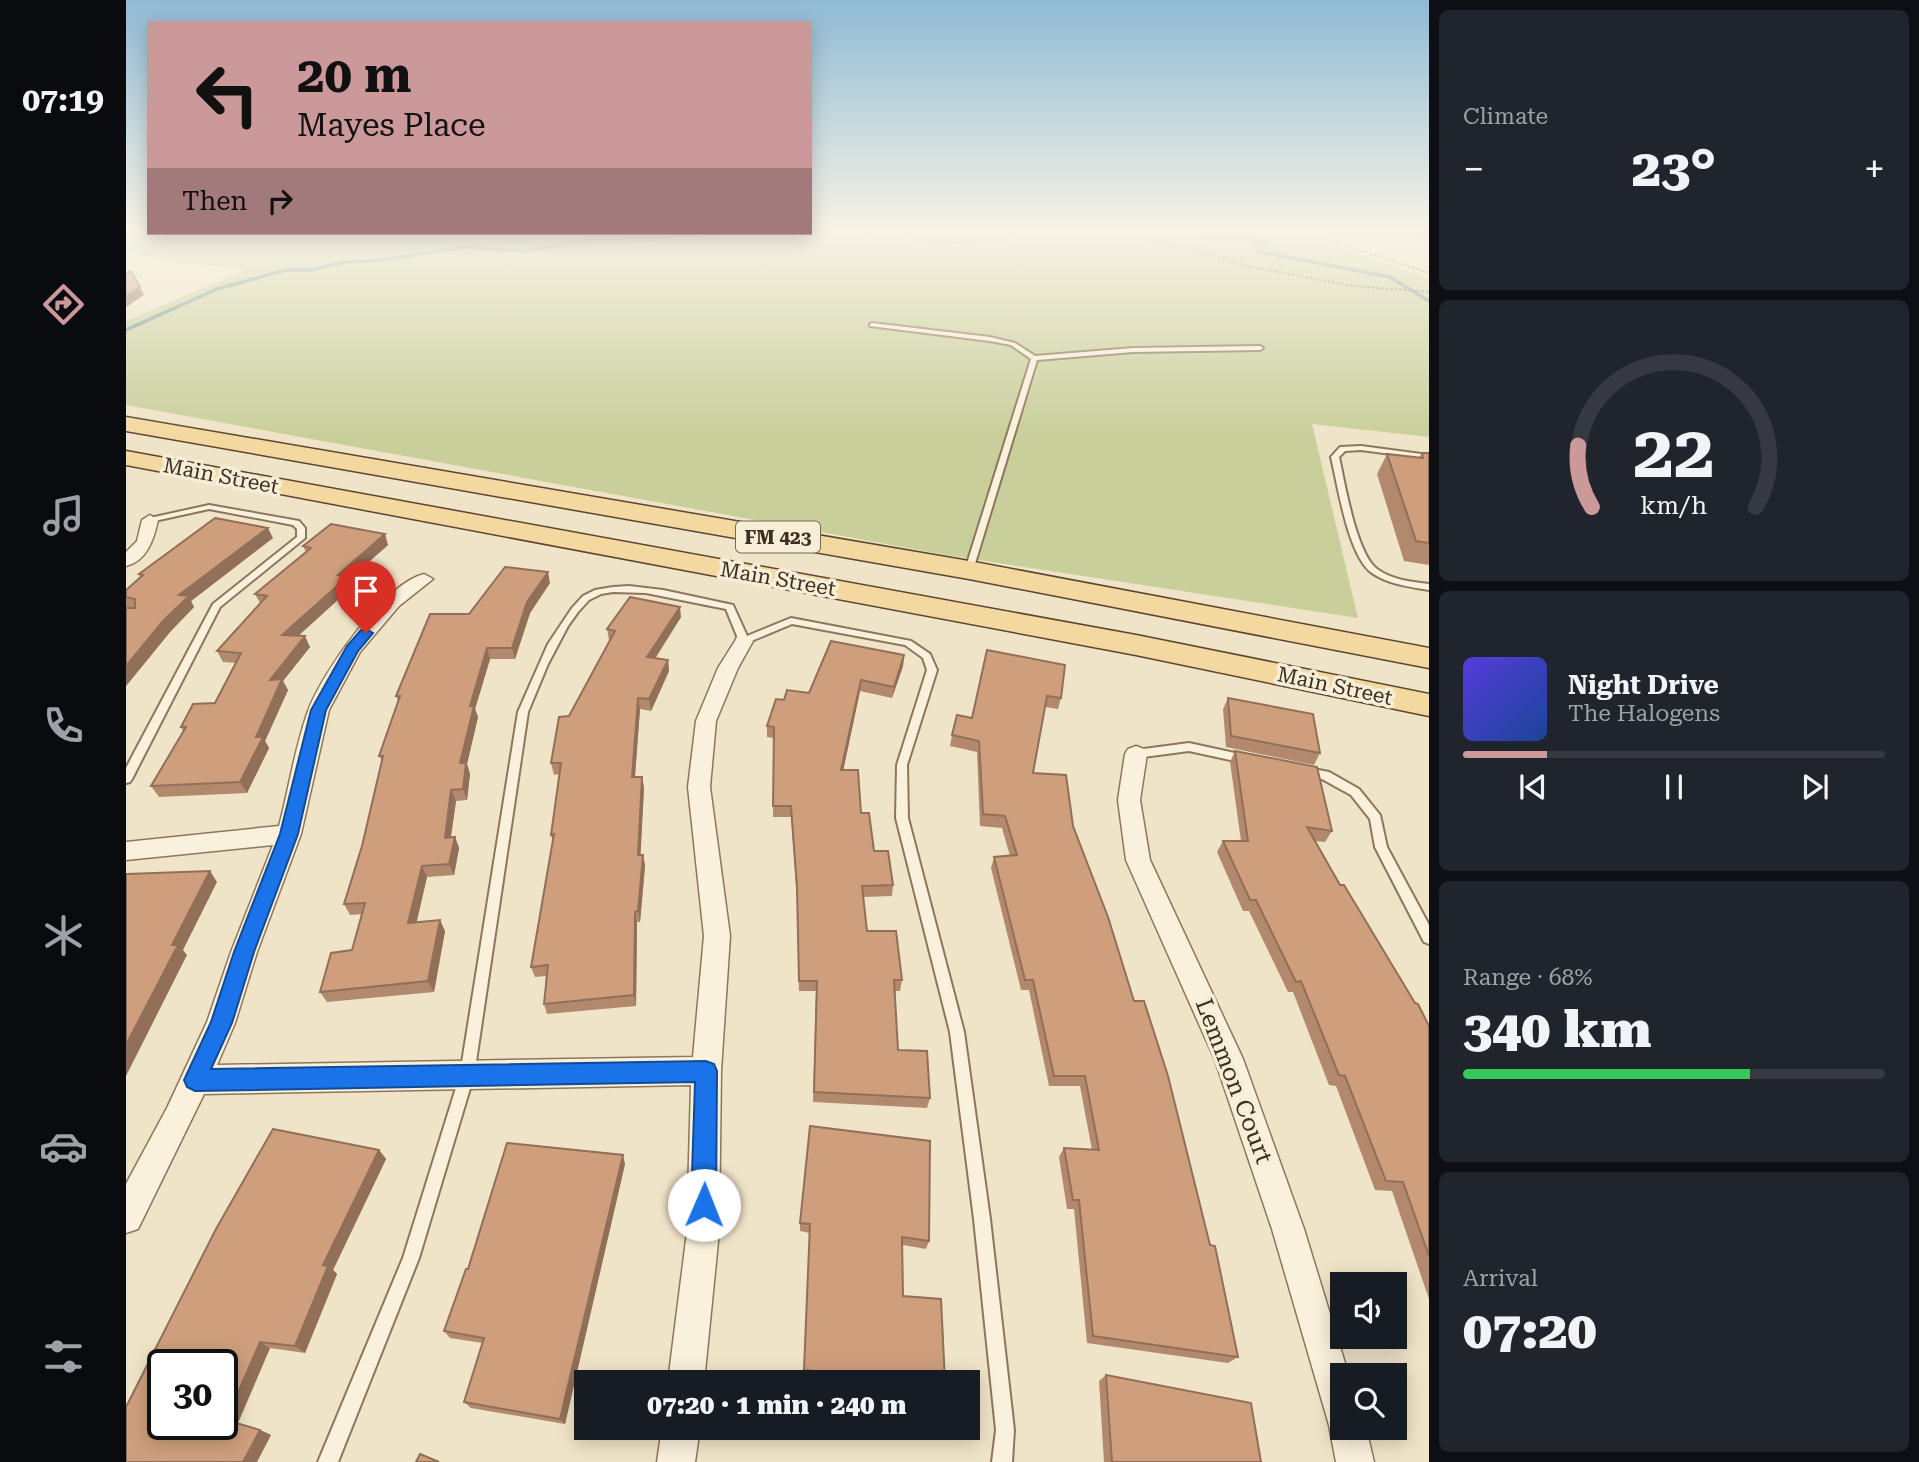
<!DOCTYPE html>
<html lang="en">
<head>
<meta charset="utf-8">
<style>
	body { margin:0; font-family:"Roboto Serif",serif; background:#20242c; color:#f1f3f6; height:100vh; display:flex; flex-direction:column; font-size:26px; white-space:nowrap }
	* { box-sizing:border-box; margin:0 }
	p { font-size:23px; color:#9ea1a6 }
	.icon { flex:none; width:38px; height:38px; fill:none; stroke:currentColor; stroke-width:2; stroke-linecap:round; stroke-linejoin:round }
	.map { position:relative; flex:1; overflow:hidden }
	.panel { display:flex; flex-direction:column; gap:10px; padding:10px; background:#0d0f14; width:490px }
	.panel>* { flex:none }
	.hud { position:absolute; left:21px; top:21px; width:665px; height:214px; border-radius:0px; box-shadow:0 4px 18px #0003; background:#cc999b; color:#111; overflow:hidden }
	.controls { position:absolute; left:1204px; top:1272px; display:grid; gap:14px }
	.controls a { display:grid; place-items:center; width:77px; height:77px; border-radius:0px; background:#171b24; box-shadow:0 4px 18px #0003; font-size:35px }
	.speed { position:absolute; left:21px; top:1349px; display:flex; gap:14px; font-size:35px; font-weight:700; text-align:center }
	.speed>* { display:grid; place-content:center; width:91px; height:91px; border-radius:50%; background:#171b24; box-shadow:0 4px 18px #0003; line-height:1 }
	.speed .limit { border:4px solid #111; border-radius:10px; background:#fff; color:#111 }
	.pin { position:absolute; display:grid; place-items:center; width:60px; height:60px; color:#fff; margin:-72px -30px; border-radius:50% 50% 50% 0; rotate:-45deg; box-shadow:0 0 7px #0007 }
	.pin .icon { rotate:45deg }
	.me { position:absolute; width:77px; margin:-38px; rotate:1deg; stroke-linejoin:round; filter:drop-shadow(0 0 5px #0008) }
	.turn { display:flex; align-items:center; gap:24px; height:147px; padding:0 35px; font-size:32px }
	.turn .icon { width:91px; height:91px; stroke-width:2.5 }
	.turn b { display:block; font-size:49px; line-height:60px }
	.then { display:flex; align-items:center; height:66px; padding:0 35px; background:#0003; gap:14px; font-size:26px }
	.big { font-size:52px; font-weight:800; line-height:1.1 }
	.panel .tile { flex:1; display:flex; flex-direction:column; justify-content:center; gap:10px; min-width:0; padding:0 24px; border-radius:10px; background:#20242c }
	.panel .dial { align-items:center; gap:0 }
	.dial svg { height:182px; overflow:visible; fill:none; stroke:#363941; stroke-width:7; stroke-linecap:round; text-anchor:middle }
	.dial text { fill:#f1f3f6; stroke:none }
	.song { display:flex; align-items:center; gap:21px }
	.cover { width:84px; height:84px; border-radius:10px; background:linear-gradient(135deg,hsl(250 70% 55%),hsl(220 70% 35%)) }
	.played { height:7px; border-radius:4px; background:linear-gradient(90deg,#cc999b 20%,#363941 20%) }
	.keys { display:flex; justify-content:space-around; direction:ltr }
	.heat { display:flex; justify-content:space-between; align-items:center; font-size:38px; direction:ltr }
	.charge { height:10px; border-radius:5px; background:linear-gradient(90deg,#34c759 68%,#363941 0) }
	.trip { position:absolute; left:448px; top:1370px; width:406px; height:70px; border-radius:0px; background:#171b24; box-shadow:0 4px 18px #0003; font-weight:800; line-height:70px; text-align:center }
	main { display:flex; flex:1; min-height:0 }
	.dock { display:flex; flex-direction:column; width:126px; justify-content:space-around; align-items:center; background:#090b0e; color:#9ea1a6 }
	.dock .icon { width:49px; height:49px }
	.dock .selected { color:#cc999b }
	.dock b { font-size:32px; color:#f1f3f6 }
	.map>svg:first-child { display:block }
</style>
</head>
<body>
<main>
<nav class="dock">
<b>07:19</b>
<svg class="icon selected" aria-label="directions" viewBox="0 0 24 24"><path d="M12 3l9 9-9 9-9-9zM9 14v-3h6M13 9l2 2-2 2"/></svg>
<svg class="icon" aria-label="music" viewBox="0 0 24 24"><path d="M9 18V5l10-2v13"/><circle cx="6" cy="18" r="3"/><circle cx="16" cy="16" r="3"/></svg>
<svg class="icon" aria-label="phone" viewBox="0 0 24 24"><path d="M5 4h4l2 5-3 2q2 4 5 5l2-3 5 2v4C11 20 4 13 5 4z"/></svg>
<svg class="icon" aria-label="climate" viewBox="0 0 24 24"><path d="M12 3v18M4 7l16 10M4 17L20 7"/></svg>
<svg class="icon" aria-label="car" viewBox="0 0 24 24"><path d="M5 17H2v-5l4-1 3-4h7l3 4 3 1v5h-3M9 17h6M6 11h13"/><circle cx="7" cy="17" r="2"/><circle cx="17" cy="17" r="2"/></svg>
<svg class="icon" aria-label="filters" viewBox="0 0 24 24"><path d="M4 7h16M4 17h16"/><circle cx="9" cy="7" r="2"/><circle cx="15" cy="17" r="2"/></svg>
</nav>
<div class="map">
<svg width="1303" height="1462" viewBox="0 0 1303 1462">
	<rect width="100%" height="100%" fill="#f0e4c8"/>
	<path fill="#c9cf9b" d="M0 231H1167L1303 279V437L1186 424 1232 618 820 555 0 405V321L121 269 46 262 0 251Z"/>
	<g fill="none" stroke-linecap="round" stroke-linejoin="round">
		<g stroke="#6f938a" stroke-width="3.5">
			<path d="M1063 231C1087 248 1115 232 1141 244L1130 246V251L1264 277 1303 301"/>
			<path d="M0 330 91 289 160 270H186L218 262 256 260 338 247 399 251 459 241 524 240 552 235 624 233"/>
		</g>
		<defs>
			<g id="lane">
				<path d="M1274 231H1281L1303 238V240Z"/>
				<path d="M746 323 864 337 889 343 909 356 1007 348 1134 346 1137 348 1134 350 1007 352 911 360 847 570 843 573 839 570 905 359 885 345 864 341 744 326V324Z"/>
				<path d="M1235 446 1303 455V459L1235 450 1219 451 1213 457C1219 484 1230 553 1251 569 1266 580 1286 582 1303 584V590C1284 587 1262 584 1246 573 1222 556 1212 486 1205 457L1214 447Z"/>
				<path d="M83 505 173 521 179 528V538L94 607 6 779 4 782 0 783V768L87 604 171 537V529L167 525 83 509 24 522 20 520 24 518Z"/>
				<path d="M503 586 537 590 607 605 621 636 665 618 785 641 804 654 811 670 781 765 782 818 838 1032 864 1219 888 1430 886 1462H866L870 1430 848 1219 824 1032 770 818 771 765 801 670 797 658 779 645 666 624 618 644 613 641 600 609 520 593 487 592 475 594 463 600 452 612 442 626 422 664 402 712 348 1075 293 1258 212 1462H192L277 1258 334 1075 392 712 422 644 446 608 457 596 469 590 487 587Z"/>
				<path d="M1063 743 1118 755 1123 759 1118 763 1063 751 1010 758 1005 754 1010 750Z"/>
				<path d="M1182 768 1203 772 1233 789 1254 815 1261 847 1303 925V944L1298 942 1249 847 1244 819 1225 795 1196 779 1178 775 1177 772 1178 769Z"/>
			</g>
			<g id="street">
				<path d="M24 515 32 520C28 539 21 561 0 566V552L11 541 16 520Z"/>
				<path d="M298 574 307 579 273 606 234 652 203 710 175 834 131 952 109 1023 91 1065 567 1057 578 936 562 787 570 721 592 668 609 641 611 637H625L627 641 612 668 590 721 584 787 604 936 595 1071 593 1232 578 1382H542L561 1232 565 1085 78 1094 12 1229 0 1233V1184L41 1108 81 1022 105 952 147 845 0 860V842L153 826C163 788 169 747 182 711 196 673 258 584 298 574Z"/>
				<path d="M1010 746 1018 749 1021 754 1014 800 1024 860 1117 1059 1178 1229 1223 1376H1216V1428H1240L1248 1462H1210L1203 1425 1146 1229 1089 1060 1000 860 992 800 999 754 1002 749Z"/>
				<path d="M536 1428H574L569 1462H531Z"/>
			</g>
			<g id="primary">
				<path d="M0 417 843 561 1303 648V668L843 579 0 431Z"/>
				<path d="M0 451 1010 635 1303 694V716L1010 655 0 465Z"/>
			</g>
		</defs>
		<use href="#lane" stroke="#8d765c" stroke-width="4"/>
		<use href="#street" stroke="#8d765c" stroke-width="3"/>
		<use href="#primary" stroke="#5b4430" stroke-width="3"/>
		<g stroke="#8d765c" stroke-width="2" stroke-dasharray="2.5 2" stroke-linecap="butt">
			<path d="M717 231 811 243 912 238 1013 239 1100 258 1120 266 1228 286 1303 292"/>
			<path d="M1175 231 1303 273"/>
			<path d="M377 233H411"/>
		</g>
		<use href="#lane" fill="#faf1dc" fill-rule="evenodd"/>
		<use href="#street" fill="#faf1dc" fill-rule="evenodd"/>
		<use href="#primary" fill="#f3d9a0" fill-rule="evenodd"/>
	</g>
	<g fill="#b2896c">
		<path d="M1291 231H1303V235Z"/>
		<path d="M1296 453H1303V565L1278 561 1251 474 1261 454 1293 458Z"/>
		<path d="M147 538 65 601 68 607 44 632 0 686V608H6L0 607V590L14 577 13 574Z"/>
		<path d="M262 545 222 580 225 588 172 636 184 647 157 681 162 690 139 741 143 748 121 793 33 797 25 786 57 731 55 727 89 703 110 663 97 662 91 651 134 603 129 594 180 552 177 546Z"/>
		<path d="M424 583 404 613 389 659H364L349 709 352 717 341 764 344 774 341 800 330 801 325 837H329L333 848 328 875 301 877 290 922 319 931 308 992 201 1002 194 992 226 950 236 914 224 915 218 904 236 846 256 761 253 756 272 701 270 696 343 614Z"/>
		<path d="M555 617 529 659 542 660 543 671 525 711 514 709 509 777H516L518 788 514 855H517L519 866 514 922H511L510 1006 421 1014 418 1004 420 976 409 977 405 967 427 842 425 835 433 774 428 775 425 763 443 716 484 641 483 640 481 629Z"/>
		<path d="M861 650 935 698 932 709 919 707 907 773 947 826 1112 1357 1102 1363 961 1343 948 1209H941L933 1157 938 1148 966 1150 954 1086H923L903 990H895L865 868 868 857 884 856 876 828 854 826 851 752 824 746 826 735 846 718Z"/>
		<path d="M778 655 777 666 766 698 734 691 717 770 735 813 748 851 767 885 766 896 737 897 741 931 776 980 774 991H769L772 1050 804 1098 801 1108 687 1102 690 991H673L671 899 665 817H647L648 738 641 737V726L658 700 683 693Z"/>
		<path d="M1102 698 1194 753 1188 765 1100 747 1097 709Z"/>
		<path d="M1109 751 1206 831 1199 842 1189 841 1214 885 1303 1026V1299L1266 1191 1249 1190 1210 1086 1203 1085 1167 992H1162L1123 911H1117L1091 852 1097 841H1115L1104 762Z"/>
		<path d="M253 1150 260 1159 207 1270 211 1274 179 1353 144 1348 112 1423 134 1430 145 1435 0 1462Z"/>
		<path d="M499 1164 439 1424 345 1408 338 1402 357 1343 324 1338 318 1331 342 1269Z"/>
		<path d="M674 1223 803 1241 800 1249 777 1245V1296L819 1382H741L677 1377 684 1233 674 1231Z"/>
		<path d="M980 1375 1135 1462H978L973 1381Z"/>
	</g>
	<g fill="#916f58">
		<path d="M14 287 18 295 0 307V296Z"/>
		<path d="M142 528 147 538 65 601 68 607 44 632 0 686V666L53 595Z"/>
		<path d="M259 534 262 545 222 580 225 588 161 646 156 635 212 575Z"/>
		<path d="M422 572 424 583 404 613 389 659 386 648 401 602Z"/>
		<path d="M554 607 555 617 522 669 521 657Z"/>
		<path d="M179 636 184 647 157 681 162 690 139 741 143 748 121 793 114 782 130 737 144 680Z"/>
		<path d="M361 648 364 659 349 709 352 717 341 764 344 774 341 800 337 789 334 763 344 706Z"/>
		<path d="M778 655 777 666 766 698 768 687Z"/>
		<path d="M542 660 543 671 525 711 523 699Z"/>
		<path d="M735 680 734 691 715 781V770Z"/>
		<path d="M512 698 514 709 508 788 506 777Z"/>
		<path d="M516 777 518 788 514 866 512 855Z"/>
		<path d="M325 790 330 801 323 849 319 838Z"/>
		<path d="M329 837 333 848 328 875 323 864Z"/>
		<path d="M517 855 519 866 514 922 512 911Z"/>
		<path d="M296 866 301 877 288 934 282 923Z"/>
		<path d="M84 871 91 882 57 950 61 955 0 1076V1045L46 945Z"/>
		<path d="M509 912 511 922 510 1006 508 995Z"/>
		<path d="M314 920 319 931 308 992 302 981Z"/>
		<path d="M253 1150 260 1159 207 1270 211 1274 179 1353 169 1346 197 1265Z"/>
		<path d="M497 1155 499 1164 439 1424 434 1419Z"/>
		<path d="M134 1342 144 1348 111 1425 100 1420Z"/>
		<path d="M134 1430 145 1435 131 1462H117Z"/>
	</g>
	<g fill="#cf9f7d" stroke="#916f58" stroke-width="2" fill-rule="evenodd">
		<path d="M5 271 14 287 0 296V274Z"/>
		<path d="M1296 453H1303V543L1290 541 1261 454 1297 458Z"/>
		<path d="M89 518 142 528 53 595 63 596 37 621 0 666V608H9V599L0 597V590L17 575 13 574Z"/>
		<path d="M205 524 259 534 212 575 221 577 156 635 179 636 144 680 156 679 130 737H137L114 782 25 786 60 727H55L67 704 89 703 115 653 91 651 141 596 129 594 185 548 177 546Z"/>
		<path d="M379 567 422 572 401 602 386 648H361L344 706H348L334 763H340L337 789 325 790 319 838 329 837 323 864 296 866 282 923 314 920 302 981 194 992 205 953 226 950 239 903 218 904 236 846 257 756H253L274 696H270L304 614H343Z"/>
		<path d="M504 597 554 607 521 657 542 660 523 699 512 698 506 777H516L512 855H517L512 911 509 912 508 995 418 1004 422 965 405 967 428 834 425 835 435 763H425L433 717 443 716 489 631 481 629Z"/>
		<path d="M705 641 778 655 768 687 735 680 715 770H732L735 813H743L748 851H762L767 885 736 886 741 931H770L776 980H768L772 1050 801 1051 804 1098 688 1092 691 981H673L671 888 665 806H647L648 727 641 726 650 699 658 700 661 690 683 693Z"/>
		<path d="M861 650 939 665 935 698 921 696 907 773 940 775 947 826 982 917 1008 1001H1018L1042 1076 1084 1245 1089 1246 1112 1357 967 1336 953 1200H947L938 1148 973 1150 959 1076H928L907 980H899L868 857 891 855 879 816 857 814 853 741 826 735 831 715 846 718Z"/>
		<path d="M1102 698 1187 714 1194 753 1105 736Z"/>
		<path d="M1109 751 1191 767 1206 831 1181 827 1214 885H1218L1289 1003 1292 1004 1303 1026V1256L1277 1182 1260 1181 1219 1076 1213 1075 1175 981 1170 982 1130 900H1124L1097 841H1122Z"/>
		<path d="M84 871 46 945H52L0 1045V874Z"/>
		<path d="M684 1126 804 1141 803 1241 776 1237 777 1296 815 1299 819 1382H808L678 1370 684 1224 674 1223Z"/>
		<path d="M147 1129 253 1150 197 1265 202 1266 169 1346 134 1342 100 1420 134 1430 117 1462H0V1407L90 1229ZM37 1365H96V1424H37Z"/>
		<path d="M381 1143 497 1155 434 1419 338 1402 358 1338 318 1331 340 1269H342Z"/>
		<path d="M980 1375 1125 1403 1135 1462H986Z"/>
		<path d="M294 1454 313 1462H290Z"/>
	</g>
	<linearGradient id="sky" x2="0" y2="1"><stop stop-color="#8fbad6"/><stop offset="0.53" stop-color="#f8f3e6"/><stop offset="1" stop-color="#f8f3e6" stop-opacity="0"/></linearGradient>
	<rect width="1303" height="436" fill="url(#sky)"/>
	<path fill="#1a73e8" stroke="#114b97" stroke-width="2" d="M240 629 247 633 232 651 200 710 172 834 128 952 106 1023 85 1069 580 1061 588 1064 591 1071 590 1205 586 1214 578 1217 569 1214 565 1205 569 1082 69 1091 61 1087 58 1080 85 1022 108 952 154 834 185 710 221 646 235 630Z"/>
	<g text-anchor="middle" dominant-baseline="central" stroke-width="7" stroke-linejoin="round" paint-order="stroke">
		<rect fill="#f7eed8" stroke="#756857" stroke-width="2" x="610" y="521.5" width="84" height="31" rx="5"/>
		<g font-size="19" font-weight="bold" fill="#3d2e20">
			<text x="652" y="537">FM 423</text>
		</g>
		<g font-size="21" fill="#3d2e20" stroke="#f7eed8">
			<text transform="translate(95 476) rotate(11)">Main Street</text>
			<text transform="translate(652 579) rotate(10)">Main Street</text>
			<text transform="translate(1209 686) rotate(12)">Main Street</text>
		</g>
		<g font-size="24" fill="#3d2e20" stroke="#f7eed8">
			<text transform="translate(1108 1081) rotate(69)">Lemmon Court</text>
		</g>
	</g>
</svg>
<div class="controls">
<a><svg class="icon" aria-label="sound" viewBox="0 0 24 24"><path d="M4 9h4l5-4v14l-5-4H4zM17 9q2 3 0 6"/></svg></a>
<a><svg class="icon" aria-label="search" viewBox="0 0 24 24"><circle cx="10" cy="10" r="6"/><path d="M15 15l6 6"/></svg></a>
</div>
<div class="speed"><div class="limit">30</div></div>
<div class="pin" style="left:240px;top:633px;background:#d93025"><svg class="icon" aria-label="arrive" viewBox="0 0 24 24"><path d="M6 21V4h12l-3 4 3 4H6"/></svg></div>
<svg class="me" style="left:578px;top:1205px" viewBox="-20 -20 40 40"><circle r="19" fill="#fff"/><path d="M0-13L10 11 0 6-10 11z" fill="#1a73e8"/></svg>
<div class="trip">07:20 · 1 min · 240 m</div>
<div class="hud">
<div class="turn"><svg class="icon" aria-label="left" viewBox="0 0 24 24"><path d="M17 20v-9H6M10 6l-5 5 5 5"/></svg><div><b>20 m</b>Mayes Place</div></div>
<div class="then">Then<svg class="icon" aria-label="right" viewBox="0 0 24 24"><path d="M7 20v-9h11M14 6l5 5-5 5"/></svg></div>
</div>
</div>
<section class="panel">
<div class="tile"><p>Climate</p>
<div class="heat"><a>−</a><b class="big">23°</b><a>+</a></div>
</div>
<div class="tile dial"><svg viewBox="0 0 100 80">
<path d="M14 69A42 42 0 1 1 86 69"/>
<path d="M14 69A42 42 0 0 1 8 42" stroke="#cc999b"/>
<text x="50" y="56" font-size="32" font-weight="700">22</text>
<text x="50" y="72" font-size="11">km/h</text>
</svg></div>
<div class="tile">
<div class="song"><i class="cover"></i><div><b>Night Drive</b><p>The Halogens</p></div></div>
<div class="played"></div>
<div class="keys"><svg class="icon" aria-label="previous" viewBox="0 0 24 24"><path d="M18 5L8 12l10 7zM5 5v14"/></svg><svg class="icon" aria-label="pause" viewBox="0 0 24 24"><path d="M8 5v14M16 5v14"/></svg><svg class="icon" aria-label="next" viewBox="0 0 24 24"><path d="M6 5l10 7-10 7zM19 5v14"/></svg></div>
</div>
<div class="tile"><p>Range · 68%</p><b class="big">340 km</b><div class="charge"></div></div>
<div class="tile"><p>Arrival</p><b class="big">07:20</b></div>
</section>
</main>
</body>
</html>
